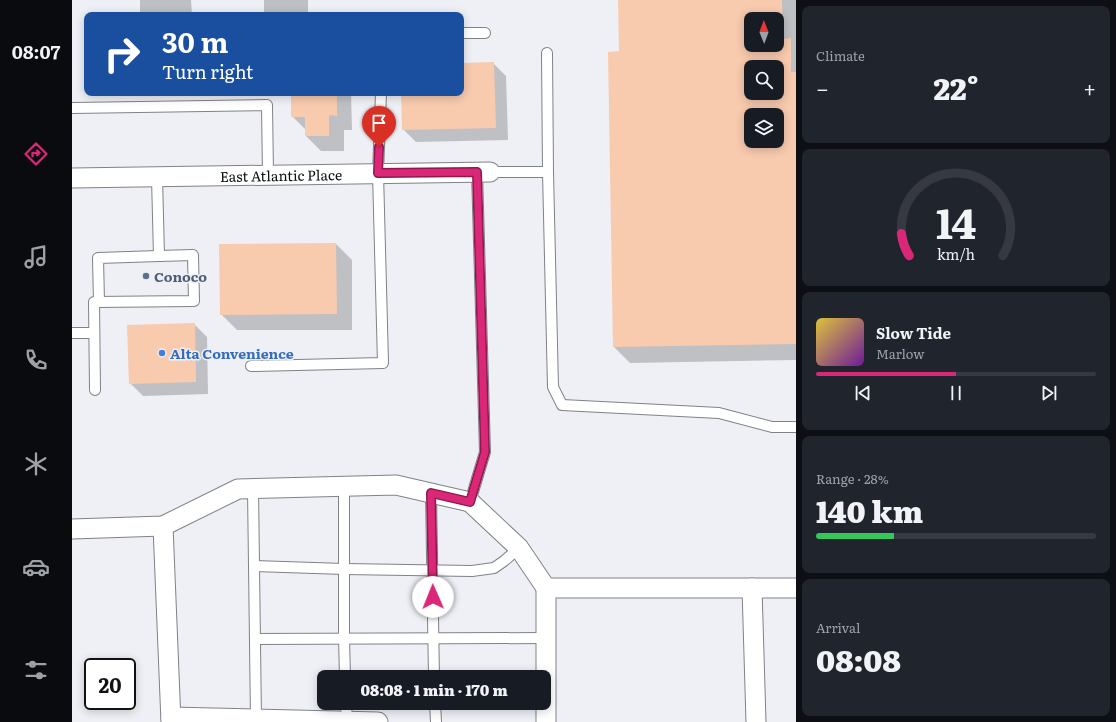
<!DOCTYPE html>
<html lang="en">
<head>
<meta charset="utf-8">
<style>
	body { margin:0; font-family:Literata,serif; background:#20242c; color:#f1f3f6; height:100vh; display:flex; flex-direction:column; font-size:15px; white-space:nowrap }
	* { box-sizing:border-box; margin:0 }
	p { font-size:13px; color:#9ea1a6 }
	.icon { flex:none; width:22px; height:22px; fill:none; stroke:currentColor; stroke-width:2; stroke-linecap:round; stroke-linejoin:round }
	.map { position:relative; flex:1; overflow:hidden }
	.sheet { display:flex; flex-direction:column; gap:6px; padding:6px; background:#0d0f14; width:320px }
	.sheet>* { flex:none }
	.banner { position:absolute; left:12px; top:12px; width:380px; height:84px; border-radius:8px; box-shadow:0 2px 10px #0003; background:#1a4fa0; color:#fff; overflow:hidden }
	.needle { width:26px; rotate:359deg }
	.controls { position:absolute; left:672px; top:12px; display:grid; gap:8px }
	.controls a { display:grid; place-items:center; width:40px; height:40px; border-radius:8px; background:#171b24; box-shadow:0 2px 10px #0003; font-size:20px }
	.speed { position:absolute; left:12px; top:658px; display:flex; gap:8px; font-size:20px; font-weight:700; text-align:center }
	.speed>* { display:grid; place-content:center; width:52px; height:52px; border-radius:50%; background:#171b24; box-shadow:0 2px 10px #0003; line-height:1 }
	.speed .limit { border:2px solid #111; border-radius:6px; background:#fff; color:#111 }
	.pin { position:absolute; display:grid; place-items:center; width:34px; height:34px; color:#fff; margin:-41px -17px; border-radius:50% 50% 50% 0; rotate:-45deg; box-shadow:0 0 4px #0007 }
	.pin .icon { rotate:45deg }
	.me { position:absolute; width:44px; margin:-22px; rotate:359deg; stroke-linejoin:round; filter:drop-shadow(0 0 3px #0008) }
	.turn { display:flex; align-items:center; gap:14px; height:84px; padding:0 12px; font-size:18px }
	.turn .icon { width:52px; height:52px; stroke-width:2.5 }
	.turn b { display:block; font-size:28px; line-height:34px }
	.big { font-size:30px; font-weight:800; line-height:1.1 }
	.sheet .card { flex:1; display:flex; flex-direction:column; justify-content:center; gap:6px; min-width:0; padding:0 14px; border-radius:8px; background:#20242c }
	.sheet .dial { align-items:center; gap:0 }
	.dial svg { height:104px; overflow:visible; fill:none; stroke:#363941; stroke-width:7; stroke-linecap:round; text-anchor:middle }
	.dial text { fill:#f1f3f6; stroke:none }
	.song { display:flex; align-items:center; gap:12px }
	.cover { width:48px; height:48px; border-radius:6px; background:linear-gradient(135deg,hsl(50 70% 55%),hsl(280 70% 35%)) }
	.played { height:4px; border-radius:2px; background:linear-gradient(90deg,#db2777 50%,#363941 50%) }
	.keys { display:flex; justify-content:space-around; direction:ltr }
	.heat { display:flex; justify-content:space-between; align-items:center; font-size:22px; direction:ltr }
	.charge { height:6px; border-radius:3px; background:linear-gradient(90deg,#34c759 28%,#363941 0) }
	.trip { position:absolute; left:245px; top:670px; width:234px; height:40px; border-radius:8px; background:#171b24; box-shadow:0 2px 10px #0003; font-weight:800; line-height:40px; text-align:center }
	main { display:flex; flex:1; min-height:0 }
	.tab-bar { display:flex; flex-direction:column; width:72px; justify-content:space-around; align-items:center; background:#090b0e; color:#9ea1a6 }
	.tab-bar .icon { width:28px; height:28px }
	.tab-bar .current { color:#db2777 }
	.tab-bar b { font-size:18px; color:#f1f3f6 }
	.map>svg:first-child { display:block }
</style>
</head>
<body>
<main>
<nav class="tab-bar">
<b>08:07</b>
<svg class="icon current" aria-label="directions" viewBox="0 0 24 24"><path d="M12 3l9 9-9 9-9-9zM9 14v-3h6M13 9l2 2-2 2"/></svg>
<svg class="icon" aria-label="music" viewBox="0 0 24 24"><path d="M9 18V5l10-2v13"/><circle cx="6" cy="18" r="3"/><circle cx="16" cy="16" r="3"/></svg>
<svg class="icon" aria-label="phone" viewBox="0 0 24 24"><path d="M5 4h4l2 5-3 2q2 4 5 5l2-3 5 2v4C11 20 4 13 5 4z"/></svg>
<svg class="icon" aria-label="climate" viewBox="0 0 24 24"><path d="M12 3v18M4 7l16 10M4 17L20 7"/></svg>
<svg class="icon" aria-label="car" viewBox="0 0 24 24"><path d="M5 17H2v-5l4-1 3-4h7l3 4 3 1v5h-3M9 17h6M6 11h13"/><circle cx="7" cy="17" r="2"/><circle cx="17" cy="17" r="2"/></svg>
<svg class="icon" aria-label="filters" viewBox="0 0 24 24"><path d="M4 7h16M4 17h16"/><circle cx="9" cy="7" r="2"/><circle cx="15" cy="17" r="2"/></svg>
</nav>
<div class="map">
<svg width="724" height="722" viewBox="0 0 724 722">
	<rect width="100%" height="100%" fill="#eef0f6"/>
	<g fill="#0003" fill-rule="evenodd">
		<path d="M68 0H119L120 15H68Z"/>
		<rect x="192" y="0" width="44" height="15"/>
		<path d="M547 0H724V360L558 363 542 347 548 52ZM679 19H705V45H679ZM679 67H705V93H679ZM679 115H705V141H679Z"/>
		<path d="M389 64H422L434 76 436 140 344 142 331 129 330 93H389Z"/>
		<path d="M220 93H279L280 130H272V151H249L234 136V130L220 116Z"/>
		<path d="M264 244 280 260V330H165L149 314Z"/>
		<path d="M122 324 135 337 136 394 71 396 58 383Z"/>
	</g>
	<g fill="#f8caae" fill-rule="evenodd">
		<path d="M546 0H710L711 39 719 38V72H724V344L541 347 536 52 547 51ZM679 19H705V45H679ZM679 67H705V93H679ZM679 115H705V141H679Z"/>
		<path d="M422 62 424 128 330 130 329 93H389V63Z"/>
		<path d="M219 93H265V116L257 115V136H233V117H219Z"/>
		<path d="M264 243 265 314 148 315 147 244Z"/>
		<path d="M123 323 124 382 57 384 55 325Z"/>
	</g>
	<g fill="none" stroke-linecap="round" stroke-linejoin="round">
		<defs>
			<g id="lane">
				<path d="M389 33H413"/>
				<path d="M0 108 195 105 196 175"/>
				<path d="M418 172H476L475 53"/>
				<path d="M476 172 481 387 490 405 647 413 700 427H724"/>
				<path d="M27 302 26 258 87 256"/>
				<path d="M0 333H22"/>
				<path d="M179 366 311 363 306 173 309 93"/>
				<path d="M23 390 22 302 122 301 121 255 87 256 85 177"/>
				<path d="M272 487V638L273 677"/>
				<path d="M181 489 184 720"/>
				<path d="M359 493 362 677"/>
				<path d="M398 502 413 452 405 172"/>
				<path d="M182 566 272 569 400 571 422 568 432 561 447 548"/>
				<path d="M183 639 474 638"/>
				<path d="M274 703 275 721"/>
				<path d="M363 703 364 722"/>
			</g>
			<g id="street">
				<path id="s1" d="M0 178 418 172"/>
				<path d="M91 526 99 722"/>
				<path d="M0 529 91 526 166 489 324 485 398 502 447 548 474 588H724"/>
				<path d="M474 588V722"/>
				<path d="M680 588 684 722"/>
				<path d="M99 717 306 722"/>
			</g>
		</defs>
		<use href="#lane" stroke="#7f8287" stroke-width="12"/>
		<use href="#street" stroke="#7f8287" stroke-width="21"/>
		<use href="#lane" stroke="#fff" stroke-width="10"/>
		<use href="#street" stroke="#fff" stroke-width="19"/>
	</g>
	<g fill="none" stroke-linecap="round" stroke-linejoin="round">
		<defs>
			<path id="route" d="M307 147 306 173 405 172 413 452 398 502 359 493 361 597"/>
		</defs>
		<use href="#route" stroke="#8e194d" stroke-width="10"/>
		<use href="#route" stroke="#db2777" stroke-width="7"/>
	</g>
	<circle fill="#5c6f8a" stroke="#eef0f6" stroke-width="1.5" cx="74" cy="276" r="4"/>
	<circle fill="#3f7fe0" stroke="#eef0f6" stroke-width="1.5" cx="90" cy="353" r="4"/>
	<g text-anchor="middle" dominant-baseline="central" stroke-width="3" stroke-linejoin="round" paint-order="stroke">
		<g font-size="14" fill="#0e0f11" stroke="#eef0f6">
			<text stroke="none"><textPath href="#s1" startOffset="209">East Atlantic Place</textPath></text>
		</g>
		<g font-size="14" font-weight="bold" fill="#4e5e75" stroke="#eef0f6" text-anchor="start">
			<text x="82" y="276">Conoco</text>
		</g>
		<g font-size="14" font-weight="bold" fill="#366cbe" stroke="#eef0f6" text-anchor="start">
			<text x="98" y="353">Alta Convenience</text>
		</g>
	</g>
</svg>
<div class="controls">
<a><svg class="needle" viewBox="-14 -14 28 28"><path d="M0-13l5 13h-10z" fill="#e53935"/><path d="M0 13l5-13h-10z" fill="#9ea1a6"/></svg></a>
<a><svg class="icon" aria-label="search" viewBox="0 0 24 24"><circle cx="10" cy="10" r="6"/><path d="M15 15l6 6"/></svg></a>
<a><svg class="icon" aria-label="layers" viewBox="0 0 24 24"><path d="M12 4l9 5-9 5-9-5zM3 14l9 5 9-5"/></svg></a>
</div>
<div class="speed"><div class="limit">20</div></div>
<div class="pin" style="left:307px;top:147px;background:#d93025"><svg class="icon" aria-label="arrive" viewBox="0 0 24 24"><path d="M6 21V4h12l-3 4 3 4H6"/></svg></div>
<svg class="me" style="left:361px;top:597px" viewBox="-20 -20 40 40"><circle r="19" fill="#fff"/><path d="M0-13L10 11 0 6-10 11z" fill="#db2777"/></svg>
<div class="trip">08:08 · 1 min · 170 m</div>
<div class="banner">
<div class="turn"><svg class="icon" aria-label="right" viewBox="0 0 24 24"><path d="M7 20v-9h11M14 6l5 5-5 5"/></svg><div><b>30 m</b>Turn right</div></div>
</div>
</div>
<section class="sheet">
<div class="card"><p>Climate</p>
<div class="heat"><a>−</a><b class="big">22°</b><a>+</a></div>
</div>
<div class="card dial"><svg viewBox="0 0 100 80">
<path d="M14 69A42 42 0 1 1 86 69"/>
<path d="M14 69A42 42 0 0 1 8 52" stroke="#db2777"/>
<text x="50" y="56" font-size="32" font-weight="700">14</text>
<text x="50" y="72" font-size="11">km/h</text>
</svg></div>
<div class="card">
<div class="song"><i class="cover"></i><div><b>Slow Tide</b><p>Marlow</p></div></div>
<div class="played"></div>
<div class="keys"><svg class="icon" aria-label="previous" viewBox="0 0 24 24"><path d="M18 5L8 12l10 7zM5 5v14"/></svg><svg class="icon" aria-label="pause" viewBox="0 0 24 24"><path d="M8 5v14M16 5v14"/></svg><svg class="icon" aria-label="next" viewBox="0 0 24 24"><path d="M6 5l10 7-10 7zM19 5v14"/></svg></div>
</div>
<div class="card"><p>Range · 28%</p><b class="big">140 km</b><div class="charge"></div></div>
<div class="card"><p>Arrival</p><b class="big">08:08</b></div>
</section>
</main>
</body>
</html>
